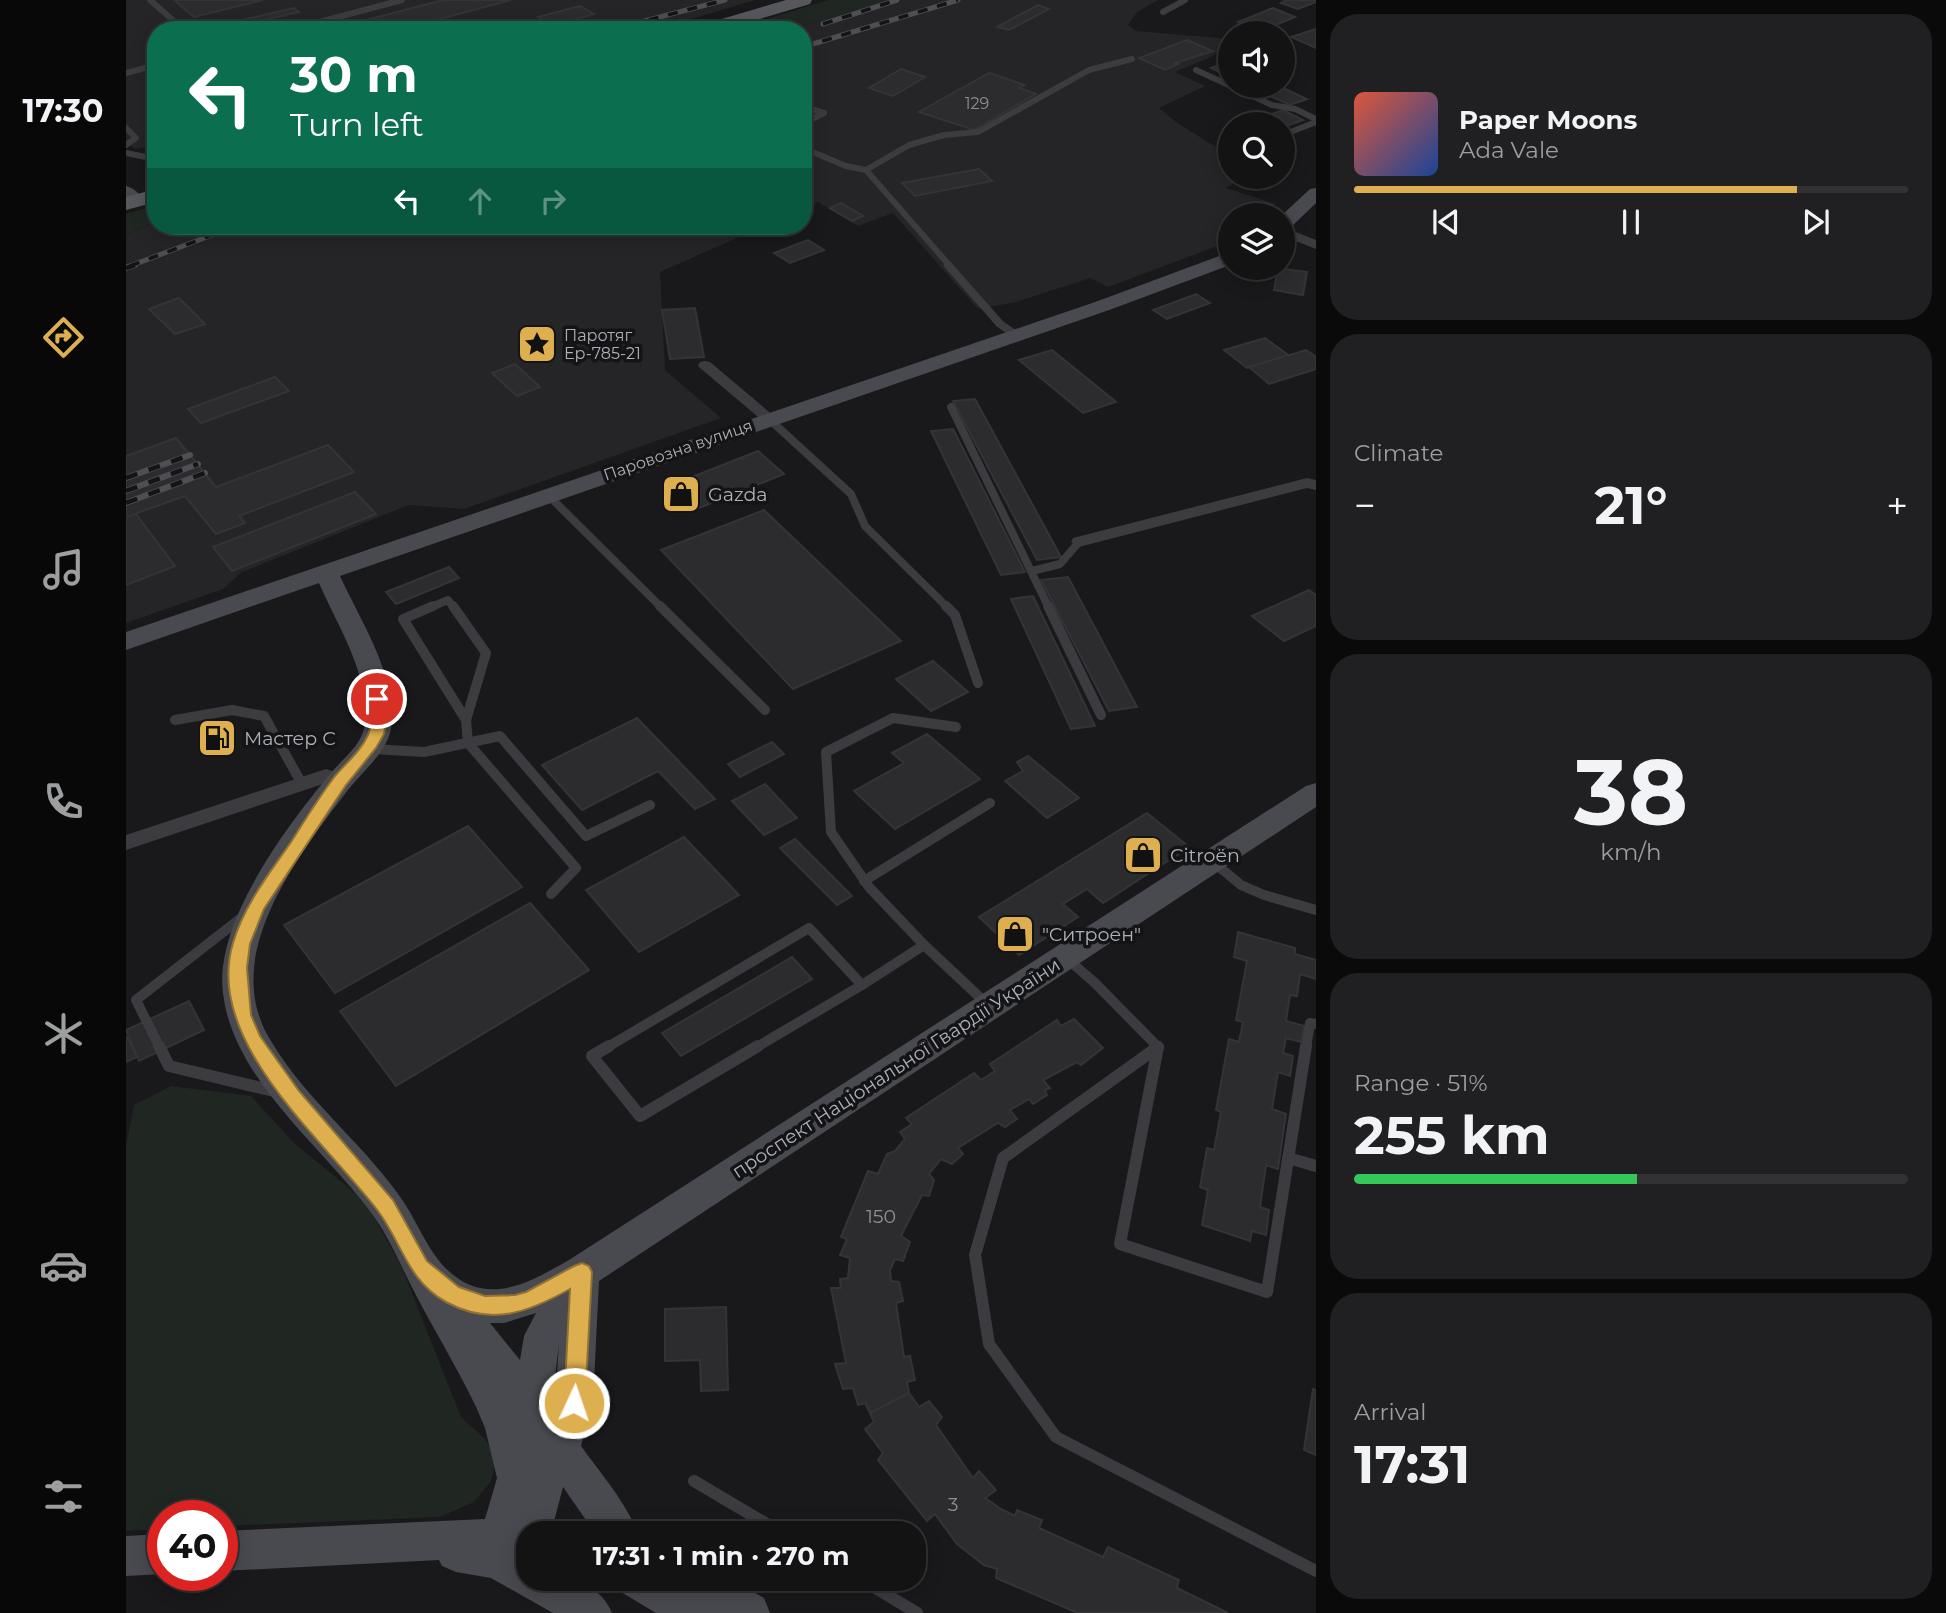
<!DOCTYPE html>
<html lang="en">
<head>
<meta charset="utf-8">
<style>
	body { margin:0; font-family:Montserrat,sans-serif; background:#202022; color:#f1f3f6; height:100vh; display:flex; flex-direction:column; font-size:26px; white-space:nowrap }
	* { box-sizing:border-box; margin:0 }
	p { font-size:23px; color:#9d9ea0 }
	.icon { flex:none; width:38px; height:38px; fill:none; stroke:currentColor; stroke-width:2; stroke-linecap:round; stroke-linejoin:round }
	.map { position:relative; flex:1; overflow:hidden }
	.drawer { display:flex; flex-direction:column; gap:14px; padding:14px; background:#0a0a0b; width:630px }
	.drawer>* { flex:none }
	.top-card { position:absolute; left:21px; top:21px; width:665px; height:214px; border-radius:28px; box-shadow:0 4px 18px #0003,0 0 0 2px #323234; background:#0b6e4f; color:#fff; overflow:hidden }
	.fabs { position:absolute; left:1092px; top:21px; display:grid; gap:14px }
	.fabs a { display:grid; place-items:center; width:77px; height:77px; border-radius:50%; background:#131314; box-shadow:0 4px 18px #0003,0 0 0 2px #323234; font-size:35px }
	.speed { position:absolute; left:21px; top:1500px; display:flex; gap:14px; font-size:35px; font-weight:700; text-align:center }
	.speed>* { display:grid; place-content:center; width:91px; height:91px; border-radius:50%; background:#131314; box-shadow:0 4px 18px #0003,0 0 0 2px #323234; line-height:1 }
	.speed .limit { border:10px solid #d22; background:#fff; color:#111 }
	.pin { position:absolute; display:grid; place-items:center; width:60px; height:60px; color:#fff; margin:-30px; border:4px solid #fff; border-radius:50%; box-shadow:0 2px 7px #0007 }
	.me { position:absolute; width:77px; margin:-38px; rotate:3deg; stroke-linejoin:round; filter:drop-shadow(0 0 5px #0008) }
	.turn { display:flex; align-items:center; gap:24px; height:147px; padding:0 28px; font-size:32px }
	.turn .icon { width:91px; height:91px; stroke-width:2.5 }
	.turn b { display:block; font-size:49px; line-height:60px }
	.lanes { display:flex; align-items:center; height:66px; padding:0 28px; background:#0003; justify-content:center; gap:35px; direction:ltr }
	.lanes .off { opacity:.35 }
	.big { font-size:52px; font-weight:700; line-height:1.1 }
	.drawer .card { flex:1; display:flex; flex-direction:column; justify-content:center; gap:10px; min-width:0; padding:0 24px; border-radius:28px; background:#202022 }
	.drawer .dial { align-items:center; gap:0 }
	.dial b { font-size:91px; line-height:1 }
	.song { display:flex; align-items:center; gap:21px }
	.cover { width:84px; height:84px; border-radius:10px; background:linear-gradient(135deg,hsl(10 70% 55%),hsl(220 70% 35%)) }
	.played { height:7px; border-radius:4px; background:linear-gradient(90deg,#deaf4e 80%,#323234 80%) }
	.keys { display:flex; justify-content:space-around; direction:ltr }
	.heat { display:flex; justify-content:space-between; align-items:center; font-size:38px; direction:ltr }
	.charge { height:10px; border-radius:5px; background:linear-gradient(90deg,#34c759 51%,#323234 0) }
	.trip { position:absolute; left:390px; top:1521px; width:410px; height:70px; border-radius:28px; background:#131314; box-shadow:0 4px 18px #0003,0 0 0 2px #323234; font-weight:700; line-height:70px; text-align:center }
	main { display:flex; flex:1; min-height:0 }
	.tabs { display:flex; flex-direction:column; width:126px; justify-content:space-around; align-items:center; background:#080808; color:#9d9ea0 }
	.tabs .icon { width:49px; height:49px }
	.tabs .on { color:#deaf4e }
	.tabs b { font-size:32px; color:#f1f3f6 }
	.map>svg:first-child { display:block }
</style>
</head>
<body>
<main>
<nav class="tabs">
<b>17:30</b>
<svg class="icon on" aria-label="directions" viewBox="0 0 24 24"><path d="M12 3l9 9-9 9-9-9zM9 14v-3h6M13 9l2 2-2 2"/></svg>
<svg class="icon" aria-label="music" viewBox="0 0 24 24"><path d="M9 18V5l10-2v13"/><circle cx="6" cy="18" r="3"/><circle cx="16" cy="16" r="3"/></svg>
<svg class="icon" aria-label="phone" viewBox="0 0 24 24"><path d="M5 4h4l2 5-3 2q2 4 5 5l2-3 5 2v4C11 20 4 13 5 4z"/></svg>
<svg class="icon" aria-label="climate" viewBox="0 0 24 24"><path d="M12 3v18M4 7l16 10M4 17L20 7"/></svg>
<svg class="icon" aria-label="car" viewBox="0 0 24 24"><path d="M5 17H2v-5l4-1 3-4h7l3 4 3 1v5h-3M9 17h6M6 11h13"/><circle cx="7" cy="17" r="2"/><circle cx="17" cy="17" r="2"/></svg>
<svg class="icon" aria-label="filters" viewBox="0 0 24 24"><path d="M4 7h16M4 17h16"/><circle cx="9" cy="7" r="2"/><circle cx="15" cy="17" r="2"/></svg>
</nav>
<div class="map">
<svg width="1190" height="1613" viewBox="0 0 1190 1613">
	<rect width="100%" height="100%" fill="#19191b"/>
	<g fill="#252528">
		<path d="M0 0H629L529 30H30V145L9 149 0 142Z"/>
		<path d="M770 0H1032L1011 12 1002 25 1010 31 1104 39 1087 56 1049 72 1079 86 1033 108 1050 122 1104 156V177H1117L1100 188 1150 204 1134 215H1104V236L1091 246 982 287 964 278 890 302 852 309 767 213 732 226 692 202 677 209V30H659Z"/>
		<path d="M30 223V226H638L534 272 539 370 595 418 338 509 283 505 116 572 97 589 0 623V234Z"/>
	</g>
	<g fill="#202621">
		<path d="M702 0H770L659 30H605Z"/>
		<path d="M30 205V223L0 234V214Z"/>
		<path d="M45 1086 125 1096 168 1143 240 1202 276 1268 335 1417 358 1438 371 1457 365 1481 348 1502 314 1517 96 1526V1516H37V1529L0 1531V1147L8 1105Z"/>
	</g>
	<g fill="#2c2c2f" stroke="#343337" stroke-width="2">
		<path d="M48 0H137L68 17Z"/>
		<path d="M317 0H385L273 30H202Z"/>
		<path d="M1161 0H1190V2L1172 9 1155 3Z"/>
		<path d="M912 5 923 9 883 30 871 27Z"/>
		<path d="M454 6 468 14 426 26 412 17Z"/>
		<path d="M168 8 173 12 125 23 120 19Z"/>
		<path d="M1147 8 1169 17 1135 31 1112 22Z"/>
		<path d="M1190 29V48L1165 37Z"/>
		<path d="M1061 40 1087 51 1049 63 1052 64 1039 70 1013 58Z"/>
		<path d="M1103 62 1104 77 1085 68Z"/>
		<path d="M775 69 799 77 767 96 743 88Z"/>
		<path d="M863 73 899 85 893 88 910 94 848 130 793 112Z"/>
		<path d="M1122 86H1153L1181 99 1164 105Z"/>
		<path d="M1157 110 1177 120 1157 127V124H1117Z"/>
		<path d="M853 169 866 181 789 196 776 183Z"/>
		<path d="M715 203 737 216 726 221 704 208Z"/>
		<path d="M682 240 698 250 664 263 648 253Z"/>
		<path d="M1152 268 1181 272 1177 295 1148 290Z"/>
		<path d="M1070 294 1084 303 1041 319 1027 310Z"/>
		<path d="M53 298 79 324 49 334 23 309Z"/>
		<path d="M569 308 578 357 544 359 536 310Z"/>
		<path d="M1139 338 1162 355 1121 368 1098 350Z"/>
		<path d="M926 350 990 402 957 413 893 360Z"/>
		<path d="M1180 350 1190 357V369L1143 384 1123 367Z"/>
		<path d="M389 364 414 387 391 396 366 373Z"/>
		<path d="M149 377 163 391 75 423 62 409Z"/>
		<path d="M849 399 935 557 911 560 827 401Z"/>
		<path d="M827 429 899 572 875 575 805 431Z"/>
		<path d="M50 438 90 487 202 445 228 472 113 516 119 523 90 534 59 496 0 517V456Z"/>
		<path d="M632 451 658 474 563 512 538 488Z"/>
		<path d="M229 492 250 514 106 571 87 547Z"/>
		<path d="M638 510 775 641 667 689 535 550Z"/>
		<path d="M10 514 49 566 0 585V517Z"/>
		<path d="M323 567 333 578 270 604 260 592Z"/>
		<path d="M942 577 1011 707 983 711 915 580Z"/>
		<path d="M1183 590 1190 595V626L1158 641 1126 616Z"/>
		<path d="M907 596 969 726 945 729 885 599Z"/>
		<path d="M807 661 842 692 805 711 770 679Z"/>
		<path d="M511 718 589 799 569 809 532 771 456 810 416 765Z"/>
		<path d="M801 734 854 779 769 829 728 791 778 763 766 753Z"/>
		<path d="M646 742 658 754 614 777 602 764Z"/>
		<path d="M902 756 953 798 921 818 879 781 897 771 891 762Z"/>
		<path d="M639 784 671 818 638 835 606 801Z"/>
		<path d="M1021 813 1063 847 977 903 961 889 937 904 952 917 893 955 853 917Z"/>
		<path d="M342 826 396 887 209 993 158 925Z"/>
		<path d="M558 837 613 895 513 952 460 890Z"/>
		<path d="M669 839 726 896 711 905 654 848Z"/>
		<path d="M404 903 463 970 270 1086 214 1011Z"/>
		<path d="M1112 932 1169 948V954L1190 960V979L1174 974 1171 996 1164 995 1160 1021 1178 1026 1175 1042 1160 1038 1157 1053 1167 1056 1164 1076 1152 1072 1146 1109 1160 1114 1152 1169 1140 1165 1134 1207 1143 1210 1140 1235 1126 1231 1124 1241 1076 1225 1082 1190 1074 1187 1081 1148 1088 1150 1095 1112 1090 1110 1103 1039 1113 1042 1117 1022 1110 1020 1121 961 1108 957Z"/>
		<path d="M666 957 686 979 555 1056 536 1033Z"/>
		<path d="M63 1001 78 1030 13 1061 0 1030Z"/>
		<path d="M948 1019 977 1048 955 1065 951 1062 917 1080 924 1088 919 1090 921 1095 907 1104 903 1099 884 1110 891 1119 879 1127 872 1123 832 1148 837 1154 826 1164 815 1159 803 1174 808 1180 803 1196 796 1195 775 1236 784 1242 777 1261 769 1259 764 1270 765 1281 773 1282 777 1301 770 1303 778 1357 784 1356 789 1380 781 1382 783 1393 744 1413 739 1403 732 1405 727 1388 717 1389 709 1364 720 1363 705 1288H715L714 1279 722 1278 724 1258 714 1255 721 1239 715 1237 742 1171 752 1174 761 1154 769 1151 779 1139 774 1132 786 1124 780 1118 848 1073 855 1080 869 1071 864 1064 931 1020 935 1026Z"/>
		<path d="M1 1037 11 1057 0 1062V1038Z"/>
		<path d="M600 1307 602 1390 575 1391 574 1360 539 1361V1309Z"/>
		<path d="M1187 1389 1190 1390V1455L1178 1450Z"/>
		<path d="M783 1393 793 1407 803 1401 816 1417 810 1425 847 1478 853 1471 870 1490 859 1498 875 1509 889 1516 891 1510 916 1520 913 1528 977 1557 982 1547 1053 1580 1051 1588 1102 1613H952L870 1578 871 1569 858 1565 831 1544 809 1514 801 1521 752 1460 757 1453 739 1429 748 1422 744 1413Z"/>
	</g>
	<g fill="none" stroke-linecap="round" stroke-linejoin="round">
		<g stroke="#3b3b40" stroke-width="6">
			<path d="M24 0 58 30"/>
			<path d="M1037 12 1059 0"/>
			<path d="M163 30 276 0"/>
			<path d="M1070 70 1146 105 1169 109 1190 119"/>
			<path d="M0 73 30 65"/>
			<path d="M677 106 698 113 677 124"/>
			<path d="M0 128 10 138 0 145"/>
			<path d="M1157 135 1190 122"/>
			<path d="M677 148 720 166 740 170 824 266"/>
			<path d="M0 153 30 159"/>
			<path d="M740 170 783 145 818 135 852 132 963 70 1006 59"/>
		</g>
		<g stroke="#3b3b40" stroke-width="8">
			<path d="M822 265 874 324 890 335"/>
			<path d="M825 407 923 608"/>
			<path d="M643 419 725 494 739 526 822 608"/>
			<path d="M422 495 536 608"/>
			<path d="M906 571 934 564 953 542"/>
			<path d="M303 608 322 600 328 608"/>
		</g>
		<g stroke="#3b3b40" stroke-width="10">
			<path d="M307 606 277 619 340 720"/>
			<path d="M327 606 360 653 340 720"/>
			<path d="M534 606 639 710"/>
			<path d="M820 606 829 615 852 683"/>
			<path d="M922 606 975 715"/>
			<path d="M49 720 106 710 138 716 176 784"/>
			<path d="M340 720 342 743 450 868 425 894"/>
			<path d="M246 749 298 752 374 736 460 836 524 805"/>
			<path d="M1086 861 1115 885 1138 895 1190 910"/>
			<path d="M738 881 864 803"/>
			<path d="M798 945 743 887 705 832 700 752 767 718 830 727"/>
			<path d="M939 957 968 982 1032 1047"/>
			<path d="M736 985 798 945 861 1004"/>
			<path d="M34 1048 10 1000 119 915"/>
			<path d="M480 1048 683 928 736 985"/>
			<path d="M629 1048 736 985"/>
			<path d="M1180 1048 1184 1023 1190 1024"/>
		</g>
		<g stroke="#3b3b40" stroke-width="12">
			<path d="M33 1046 43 1066 152 1092"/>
			<path d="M483 1046 466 1056 514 1116 632 1046"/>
			<path d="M1032 1047 877 1158 849 1255 863 1344 930 1437 1190 1571"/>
			<path d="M1032 1047 994 1244 1141 1292 1180 1046"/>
			<path d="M1162 1158 1190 1166"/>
			<path d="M568 1481 656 1533"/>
			<path d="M733 1578 791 1613"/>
		</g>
		<g fill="#3b3b40" fill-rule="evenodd">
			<path d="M1157 227 1190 240V249L1157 236Z"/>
			<path d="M579 361 584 362 648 416 650 419 648 422H638L574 368 572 365 574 362Z"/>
			<path d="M1181 478 1190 480V490L1181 488 953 547 945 542 947 538Z"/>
			<path d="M200 769 221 776 223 781 221 786 214 788 200 783 0 850V835Z"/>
		</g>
		<g fill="#494a4f" fill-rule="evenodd">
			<path d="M0 186C8 188 14 194 19 201L16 205 10 206 0 201Z"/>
			<path d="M1190 188V203L1164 228 1157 230 1156 215 1184 189Z"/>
			<path d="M1104 252V265L986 309 214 576C234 620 267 669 266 719 266 749 239 768 222 790 182 842 121 922 128 991 129 1008 136 1027 145 1041 181 1102 240 1145 279 1204 298 1234 309 1270 344 1285 379 1299 414 1276 443 1260L1180 786 1190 783V807L473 1281 467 1403 455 1446C475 1474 499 1501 512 1533H469L437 1487 425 1533H402V1578C436 1578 471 1577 486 1613H427L365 1578 330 1572 316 1566 313 1560 96 1571V1531L359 1519 371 1478 359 1428 351 1409C333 1371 311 1335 291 1297 277 1271 266 1243 249 1218 200 1149 107 1081 97 993 88 922 161 826 204 774 217 758 237 745 239 723 244 675 211 625 193 583L0 650V632L972 301ZM410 1313 398 1336 394 1360 364 1323H378ZM433 1344 429 1403V1405L426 1401Z"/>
			<path d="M37 1534V1574L0 1576V1536Z"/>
			<path d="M489 1578H603L638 1598 644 1613H530L495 1592Z"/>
		</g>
		<g fill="#57585e" fill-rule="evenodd">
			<path d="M660 0H686L684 4 597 30H569L572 26Z"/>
			<path d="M30 189V202L0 210V197Z"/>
		</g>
		<defs>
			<g id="rail-far1">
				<path d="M697 24 771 0"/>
				<path d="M484 30 599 0"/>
				<path d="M677 47 832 0"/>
				<path d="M4 266 110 226"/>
			</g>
			<g id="rail">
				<path d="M0 268 9 265"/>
				<path d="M0 478 64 455"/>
				<path d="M0 491 72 464"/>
				<path d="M0 503 79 473"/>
			</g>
		</defs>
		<use href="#rail-far1" stroke="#4e4f54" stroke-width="5"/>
		<use href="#rail" stroke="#4e4f54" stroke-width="6"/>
		<use href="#rail-far1" stroke="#141416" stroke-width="3.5" stroke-dasharray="10" stroke-linecap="butt"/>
		<use href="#rail" stroke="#141416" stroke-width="4.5" stroke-dasharray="12" stroke-linecap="butt"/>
	</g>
	<path fill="#deaf4e" stroke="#907233" stroke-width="2" d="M251 694 258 699 261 719 258 734 250 748 220 785 138 909 124 944 121 968 125 1015 134 1036 173 1091 267 1200 301 1261 333 1287 359 1296 389 1295 400 1292 448 1266 456 1263 463 1266 466 1272 459 1403 456 1411 448 1414 441 1411 438 1403 444 1289C403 1312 366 1327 320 1302 281 1280 276 1243 252 1211 198 1140 77 1041 107 943 118 905 143 874 165 842 179 820 193 797 209 776 220 763 235 751 242 735 247 723 245 712 243 699Z"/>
	<defs>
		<symbol id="sight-square" viewBox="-11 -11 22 22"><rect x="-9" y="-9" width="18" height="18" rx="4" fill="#deaf4e" stroke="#141416"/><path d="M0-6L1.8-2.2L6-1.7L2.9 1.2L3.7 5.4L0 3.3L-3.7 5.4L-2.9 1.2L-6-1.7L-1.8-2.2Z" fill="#111"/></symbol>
		<symbol id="shop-square" viewBox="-11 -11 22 22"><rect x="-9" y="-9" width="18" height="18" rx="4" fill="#deaf4e" stroke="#141416"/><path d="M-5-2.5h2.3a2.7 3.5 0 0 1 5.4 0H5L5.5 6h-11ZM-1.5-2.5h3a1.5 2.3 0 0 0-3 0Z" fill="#111"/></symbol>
		<symbol id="fuel-square" viewBox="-11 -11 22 22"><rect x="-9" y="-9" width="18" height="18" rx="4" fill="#deaf4e" stroke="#141416"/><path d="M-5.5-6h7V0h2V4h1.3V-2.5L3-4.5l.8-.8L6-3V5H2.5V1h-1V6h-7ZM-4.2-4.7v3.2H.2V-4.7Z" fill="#111"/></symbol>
	</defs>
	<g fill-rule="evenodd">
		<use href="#sight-square" x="389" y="322" width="44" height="44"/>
		<use href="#shop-square" x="533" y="472" width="44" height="44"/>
		<use href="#fuel-square" x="69" y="716" width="44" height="44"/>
		<use href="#shop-square" x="995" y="833" width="44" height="44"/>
		<use href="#shop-square" x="867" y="912" width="44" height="44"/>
	</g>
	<g text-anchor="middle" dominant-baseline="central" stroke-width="7" stroke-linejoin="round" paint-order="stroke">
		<g font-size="16" fill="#8c8f96">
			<text x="851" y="103">129</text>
		</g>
		<g font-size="16" fill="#adb1b9" stroke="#141416" text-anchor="start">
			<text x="438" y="335">Паротяг<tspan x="438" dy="18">Ер-785-21</tspan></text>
		</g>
		<g font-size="16" fill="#adb1b9" stroke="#141416">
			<text transform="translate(552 450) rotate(-19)">Паровозна вулиця</text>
		</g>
		<g font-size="19" fill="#adb1b9" stroke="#141416" text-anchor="start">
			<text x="582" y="494">Gazda</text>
			<text x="118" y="738">Мастер С</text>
			<text x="1044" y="855">Citroën</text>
			<text x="916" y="934">"Ситроен"</text>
		</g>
		<g font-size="19" fill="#adb1b9" stroke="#141416">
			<text transform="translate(770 1068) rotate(-33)">проспект Національної Гвардії України</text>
		</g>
		<g font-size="19" fill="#8c8f96">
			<text x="755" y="1216">150</text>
			<text x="827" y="1504">3</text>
		</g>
	</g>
</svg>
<div class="fabs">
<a><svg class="icon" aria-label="sound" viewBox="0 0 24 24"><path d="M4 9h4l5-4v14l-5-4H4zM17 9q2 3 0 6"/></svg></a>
<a><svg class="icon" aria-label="search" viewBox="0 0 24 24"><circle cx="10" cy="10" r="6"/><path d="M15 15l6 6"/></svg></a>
<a><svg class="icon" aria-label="layers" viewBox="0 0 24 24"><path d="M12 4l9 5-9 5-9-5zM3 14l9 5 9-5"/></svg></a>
</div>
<div class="speed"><div class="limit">40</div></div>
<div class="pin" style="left:251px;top:699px;background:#d93025"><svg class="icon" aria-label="arrive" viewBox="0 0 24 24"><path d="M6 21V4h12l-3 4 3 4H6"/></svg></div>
<svg class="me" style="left:448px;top:1403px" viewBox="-20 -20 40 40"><circle r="17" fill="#deaf4e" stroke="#fff" stroke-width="3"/><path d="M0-11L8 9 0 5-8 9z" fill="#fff"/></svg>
<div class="trip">17:31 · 1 min · 270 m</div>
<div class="top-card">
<div class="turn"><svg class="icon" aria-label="left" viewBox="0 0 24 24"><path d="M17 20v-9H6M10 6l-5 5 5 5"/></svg><div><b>30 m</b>Turn left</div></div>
<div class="lanes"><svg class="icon" aria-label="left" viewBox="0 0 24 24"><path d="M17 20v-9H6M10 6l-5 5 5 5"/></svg><svg class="icon off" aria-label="ahead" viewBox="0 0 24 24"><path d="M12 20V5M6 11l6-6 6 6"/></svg><svg class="icon off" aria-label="right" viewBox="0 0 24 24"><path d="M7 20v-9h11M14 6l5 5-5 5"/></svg></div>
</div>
</div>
<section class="drawer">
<div class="card">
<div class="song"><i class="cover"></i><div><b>Paper Moons</b><p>Ada Vale</p></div></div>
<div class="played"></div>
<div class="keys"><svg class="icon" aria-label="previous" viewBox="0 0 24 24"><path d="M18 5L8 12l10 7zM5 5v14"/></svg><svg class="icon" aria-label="pause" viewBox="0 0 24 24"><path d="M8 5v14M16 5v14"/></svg><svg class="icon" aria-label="next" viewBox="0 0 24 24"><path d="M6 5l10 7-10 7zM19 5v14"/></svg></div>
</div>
<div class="card"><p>Climate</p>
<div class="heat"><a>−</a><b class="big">21°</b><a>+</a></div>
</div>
<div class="card dial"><b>38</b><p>km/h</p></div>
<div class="card"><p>Range · 51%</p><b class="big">255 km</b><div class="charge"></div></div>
<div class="card"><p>Arrival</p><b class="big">17:31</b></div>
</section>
</main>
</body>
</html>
